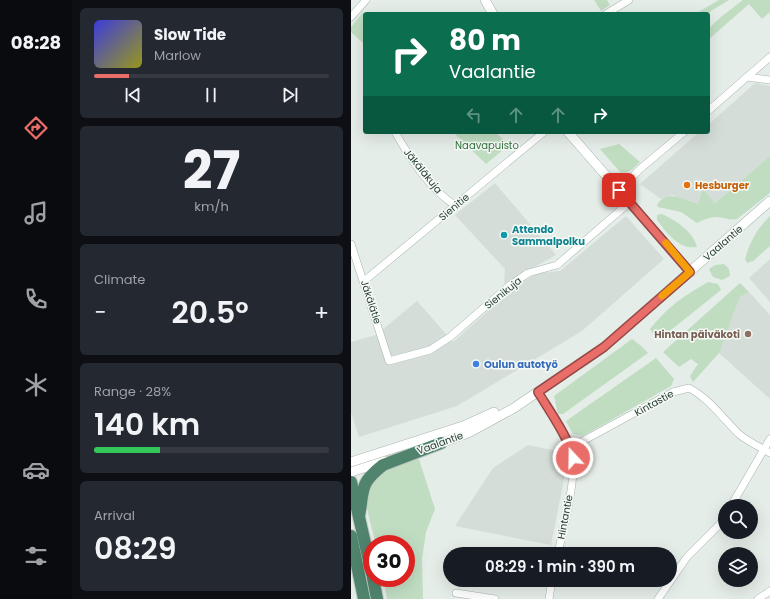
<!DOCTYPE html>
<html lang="en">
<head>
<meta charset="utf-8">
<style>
	body { margin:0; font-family:Poppins,sans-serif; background:#242831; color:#f1f3f6; height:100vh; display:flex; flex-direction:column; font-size:15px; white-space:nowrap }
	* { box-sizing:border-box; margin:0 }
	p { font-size:13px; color:#9ea1a6 }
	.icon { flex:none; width:22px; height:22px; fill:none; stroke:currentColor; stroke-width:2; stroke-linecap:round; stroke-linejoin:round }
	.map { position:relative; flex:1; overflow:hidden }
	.side { display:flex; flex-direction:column; gap:8px; padding:8px; background:#0d0f14; width:279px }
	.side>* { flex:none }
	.hud { position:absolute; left:12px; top:12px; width:347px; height:122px; border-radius:4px; box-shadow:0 4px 16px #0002; background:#0b6e4f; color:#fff; overflow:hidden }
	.tools { position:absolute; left:367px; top:499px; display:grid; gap:8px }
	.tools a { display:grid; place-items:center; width:40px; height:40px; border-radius:50%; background:#171b24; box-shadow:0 4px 16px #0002; font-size:20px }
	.speed { position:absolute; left:12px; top:535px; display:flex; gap:8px; font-size:20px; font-weight:700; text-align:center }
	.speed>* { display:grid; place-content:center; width:52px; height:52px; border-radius:50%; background:#171b24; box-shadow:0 4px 16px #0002; line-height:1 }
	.speed .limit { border:6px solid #d22; background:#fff; color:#111 }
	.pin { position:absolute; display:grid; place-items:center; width:34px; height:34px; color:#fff; margin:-17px; border-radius:8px; box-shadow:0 2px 6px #0006 }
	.me { position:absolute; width:44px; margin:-22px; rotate:339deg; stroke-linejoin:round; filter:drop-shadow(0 0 3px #0008) }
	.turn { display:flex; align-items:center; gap:14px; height:84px; padding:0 20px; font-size:18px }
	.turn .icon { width:52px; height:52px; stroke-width:2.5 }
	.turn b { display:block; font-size:28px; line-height:34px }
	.lanes { display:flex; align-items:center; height:38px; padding:0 20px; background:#0003; justify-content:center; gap:20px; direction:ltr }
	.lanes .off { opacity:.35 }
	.big { font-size:30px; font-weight:600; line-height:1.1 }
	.side .card { flex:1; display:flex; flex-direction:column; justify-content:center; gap:6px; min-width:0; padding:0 14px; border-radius:6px; background:#242831 }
	.side .dial { align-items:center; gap:0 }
	.dial b { font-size:52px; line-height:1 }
	.song { display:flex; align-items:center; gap:12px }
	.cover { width:48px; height:48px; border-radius:6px; background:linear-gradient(135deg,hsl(240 70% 55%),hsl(60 70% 35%)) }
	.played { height:4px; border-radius:2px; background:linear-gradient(90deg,#e96d68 15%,#363941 15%) }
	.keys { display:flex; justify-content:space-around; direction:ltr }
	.heat { display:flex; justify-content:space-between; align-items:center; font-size:22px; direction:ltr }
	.charge { height:6px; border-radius:3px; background:linear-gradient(90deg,#34c759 28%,#363941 0) }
	.trip { position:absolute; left:92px; top:547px; width:234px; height:40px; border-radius:20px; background:#171b24; box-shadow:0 4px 16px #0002; font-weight:600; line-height:40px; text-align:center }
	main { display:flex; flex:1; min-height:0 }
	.dock { display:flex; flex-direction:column; width:72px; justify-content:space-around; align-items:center; background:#090b0e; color:#9ea1a6 }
	.dock .icon { width:28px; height:28px }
	.dock .current { color:#e96d68 }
	.dock b { font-size:18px; color:#f1f3f6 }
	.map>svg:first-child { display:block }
</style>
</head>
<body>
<main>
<nav class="dock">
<b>08:28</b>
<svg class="icon current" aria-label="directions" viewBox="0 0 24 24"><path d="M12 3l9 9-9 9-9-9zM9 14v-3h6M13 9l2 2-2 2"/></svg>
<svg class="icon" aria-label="music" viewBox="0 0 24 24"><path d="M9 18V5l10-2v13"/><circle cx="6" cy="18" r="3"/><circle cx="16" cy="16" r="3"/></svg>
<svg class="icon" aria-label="phone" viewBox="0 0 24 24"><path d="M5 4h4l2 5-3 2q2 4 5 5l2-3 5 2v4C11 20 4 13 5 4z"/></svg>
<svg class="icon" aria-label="climate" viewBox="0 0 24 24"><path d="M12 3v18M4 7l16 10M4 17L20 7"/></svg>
<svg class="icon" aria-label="car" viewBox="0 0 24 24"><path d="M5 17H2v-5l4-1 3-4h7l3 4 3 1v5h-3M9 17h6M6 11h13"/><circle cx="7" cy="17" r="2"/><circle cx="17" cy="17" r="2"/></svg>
<svg class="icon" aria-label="filters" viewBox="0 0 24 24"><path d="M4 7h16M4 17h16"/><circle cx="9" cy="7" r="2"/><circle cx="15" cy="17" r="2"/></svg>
</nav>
<section class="side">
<div class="card">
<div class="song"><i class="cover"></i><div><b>Slow Tide</b><p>Marlow</p></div></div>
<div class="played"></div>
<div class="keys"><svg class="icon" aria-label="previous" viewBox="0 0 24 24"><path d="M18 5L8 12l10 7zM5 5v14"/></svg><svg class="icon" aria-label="pause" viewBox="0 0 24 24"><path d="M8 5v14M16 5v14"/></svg><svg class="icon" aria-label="next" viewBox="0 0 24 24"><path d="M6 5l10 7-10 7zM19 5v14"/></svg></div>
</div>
<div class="card dial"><b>27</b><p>km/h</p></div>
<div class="card"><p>Climate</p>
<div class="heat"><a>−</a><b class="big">20.5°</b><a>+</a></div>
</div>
<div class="card"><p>Range · 28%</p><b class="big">140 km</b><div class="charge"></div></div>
<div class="card"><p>Arrival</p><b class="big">08:29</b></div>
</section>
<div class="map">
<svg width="419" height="599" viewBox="0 0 419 599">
	<rect width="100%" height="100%" fill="#e5ede8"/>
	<g fill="#d4ddd7">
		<path d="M404 83 419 86V156L364 203 352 190 347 204 321 195 310 199 289 184 348 132H357V125Z"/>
		<path d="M144 183 205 255 153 284 154 269 104 215Z"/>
		<path d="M275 216 313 259 231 331 106 406 8 437 0 413V342L25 335 66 301 102 342 171 281 189 273 209 271Z"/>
		<path d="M419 259V302L398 278Z"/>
		<path d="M398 292 419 315V399L368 353 389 297Z"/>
		<path d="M177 445 202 450 214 474 200 545 104 526 142 468Z"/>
	</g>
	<g fill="#c0ddc2">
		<path d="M243 0H256L259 5 250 11Z"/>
		<path d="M368 0H378L360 11 357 16V14H344Z"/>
		<path d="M392 0H419V12L411 19 398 4 357 40V29L371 16Z"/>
		<path d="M12 12 14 14V45L0 32V27Z"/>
		<path d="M102 132H144L158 145 135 164Z"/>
		<path d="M268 144 289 162C283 168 278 174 269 172L249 149Z"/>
		<path d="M419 156V193L386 219C378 221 373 217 366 217 359 217 352 220 346 223L330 212 307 207 306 205C316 189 332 199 347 204L352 189 364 203Z"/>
		<path d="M311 214C324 220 343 232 346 247 328 250 316 233 306 220V215Z"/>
		<path d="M419 216V246L402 261 396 263 394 259C399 241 406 229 419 216Z"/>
		<path d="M373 264 378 269 379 276 371 280 362 277 358 269 364 265Z"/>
		<path d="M357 282 367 284 370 290 315 334 303 335 299 329C315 308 334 295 357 282Z"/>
		<path d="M389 283 398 292 389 297 368 353 342 382 339 376 347 364 340 359 328 367 312 352Z"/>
		<path d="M281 339 289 345 297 353 212 414H207L203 396Z"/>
		<path d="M305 358 323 379 320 386 232 436 222 434 215 421Z"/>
		<path d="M68 459 84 509 75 532 71 559 72 599H36L32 578H55V544H25C19 519 4 486 32 470 42 464 57 462 68 459Z"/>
	</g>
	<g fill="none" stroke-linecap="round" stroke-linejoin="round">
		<defs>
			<g id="minor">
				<path d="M255 14 278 0"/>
				<path d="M0 17 15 0"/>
				<path d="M396 77 419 80"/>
				<path d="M357 111 419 57"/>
				<path d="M44 132C59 158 78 189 105 206"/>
				<path d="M268 190 289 169 333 132"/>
				<path d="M0 244 38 361 79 350 99 337 158 286 177 273 206 265 279 202"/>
				<path d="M13 281 193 132"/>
				<path d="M187 392C197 407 218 437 221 454 226 480 212 527 207 554"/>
				<path d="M219 448 322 392 338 388C359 399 372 419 389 435 398 442 409 447 419 453"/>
				<path d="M380 506 419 439"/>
				<path d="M105 593 144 599"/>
				<path d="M198 599 201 580"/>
				<path d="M307 599 336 557 368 525 374 516"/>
				<path d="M407 599 419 591"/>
			</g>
			<g id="tertiary">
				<path d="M134 0 142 14"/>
				<path d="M217 132 339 272"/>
				<path d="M85 445 119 432 163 408 253 347 419 201"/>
				<path d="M0 462 112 426 143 412"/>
				<path d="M0 472 34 461"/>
			</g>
			<g id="trunk">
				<path d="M0 482 21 574"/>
				<path d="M8 516C13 489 8 484 32 465L90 443"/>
				<path d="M0 536 13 599"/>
				<path d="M22 578 26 599"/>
			</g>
		</defs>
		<use href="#minor" stroke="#a8b5ae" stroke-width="8"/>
		<use href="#tertiary" stroke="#a8b5ae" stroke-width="10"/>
		<use href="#trunk" stroke="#c2c9c6" stroke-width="14"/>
		<use href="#minor" stroke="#fff" stroke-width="7"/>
		<use href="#tertiary" stroke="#fff" stroke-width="9"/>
		<use href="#trunk" stroke="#50846d" stroke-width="12"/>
	</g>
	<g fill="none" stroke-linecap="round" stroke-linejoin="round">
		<defs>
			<path id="route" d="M222 458C220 441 196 407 187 392L253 347 339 272 268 190"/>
		</defs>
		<use href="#route" stroke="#974744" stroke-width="10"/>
		<use href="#route" stroke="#e96d68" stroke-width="7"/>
		<path stroke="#f59e0b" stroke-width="7" d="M311 296 339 272 315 243"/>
	</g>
	<circle fill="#e8710a" stroke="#f6faf7" stroke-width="1.5" cx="336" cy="185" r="4"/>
	<circle fill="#0f9aa8" stroke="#f6faf7" stroke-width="1.5" cx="153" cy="235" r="4"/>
	<circle fill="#8d6e63" stroke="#f6faf7" stroke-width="1.5" cx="397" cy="334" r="4"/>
	<circle fill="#3f7fe0" stroke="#f6faf7" stroke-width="1.5" cx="125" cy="364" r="4"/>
	<g text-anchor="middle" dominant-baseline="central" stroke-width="3" stroke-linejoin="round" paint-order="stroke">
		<g font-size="10" fill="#32733d" stroke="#f6faf7">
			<text x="136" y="145">Naavapuisto</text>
		</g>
		<g font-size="10" fill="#253e32" stroke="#f6faf7">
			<text transform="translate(72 171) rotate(51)">Jäkäläkuja</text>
			<text transform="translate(103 207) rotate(-40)">Sienitie</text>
			<text transform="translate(372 243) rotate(-41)">Vaalantie</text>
			<text transform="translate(152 293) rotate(-39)">Sienikuja</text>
			<text transform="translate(20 302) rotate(72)">Jäkälätie</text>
			<text transform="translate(303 403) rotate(-29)">Kintastie</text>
			<text transform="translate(89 443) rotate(-20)">Vaalantie</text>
			<text transform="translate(214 517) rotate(-79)">Hintantie</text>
		</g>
		<g font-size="10" font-weight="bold" fill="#c56008" stroke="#f6faf7" text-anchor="start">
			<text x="344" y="185">Hesburger</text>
		</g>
		<g font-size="10" font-weight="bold" fill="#0d838f" stroke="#f6faf7" text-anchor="start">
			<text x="161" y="229">Attendo<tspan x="161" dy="12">Sammalpolku</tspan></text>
		</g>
		<g font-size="10" font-weight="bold" fill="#785e54" stroke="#f6faf7" text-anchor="end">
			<text x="389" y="334">Hintan päiväkoti</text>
		</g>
		<g font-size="10" font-weight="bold" fill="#366cbe" stroke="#f6faf7" text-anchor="start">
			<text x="133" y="364">Oulun autotyö</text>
		</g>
	</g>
</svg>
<div class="tools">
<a><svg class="icon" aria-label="search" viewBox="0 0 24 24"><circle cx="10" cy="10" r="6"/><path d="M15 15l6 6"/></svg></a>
<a><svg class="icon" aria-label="layers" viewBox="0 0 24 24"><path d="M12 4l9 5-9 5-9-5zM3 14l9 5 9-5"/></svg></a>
</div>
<div class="speed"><div class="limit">30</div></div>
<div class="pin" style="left:268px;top:190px;background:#d93025"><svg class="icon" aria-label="arrive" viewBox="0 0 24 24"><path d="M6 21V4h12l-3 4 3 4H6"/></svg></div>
<svg class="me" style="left:222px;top:458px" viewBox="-20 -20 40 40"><circle r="17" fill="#e96d68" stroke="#fff" stroke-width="3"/><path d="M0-11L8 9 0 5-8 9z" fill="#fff"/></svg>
<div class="trip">08:29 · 1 min · 390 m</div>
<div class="hud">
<div class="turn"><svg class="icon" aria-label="right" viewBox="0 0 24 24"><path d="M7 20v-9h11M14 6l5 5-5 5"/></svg><div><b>80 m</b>Vaalantie</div></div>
<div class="lanes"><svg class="icon off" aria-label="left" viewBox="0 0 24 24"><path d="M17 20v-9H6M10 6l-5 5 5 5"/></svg><svg class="icon off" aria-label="ahead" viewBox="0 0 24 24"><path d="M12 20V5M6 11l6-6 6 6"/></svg><svg class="icon off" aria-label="ahead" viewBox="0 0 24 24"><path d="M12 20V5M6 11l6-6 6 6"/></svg><svg class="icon" aria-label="right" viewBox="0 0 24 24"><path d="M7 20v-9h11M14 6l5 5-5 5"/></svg></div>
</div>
</div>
</main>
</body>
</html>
